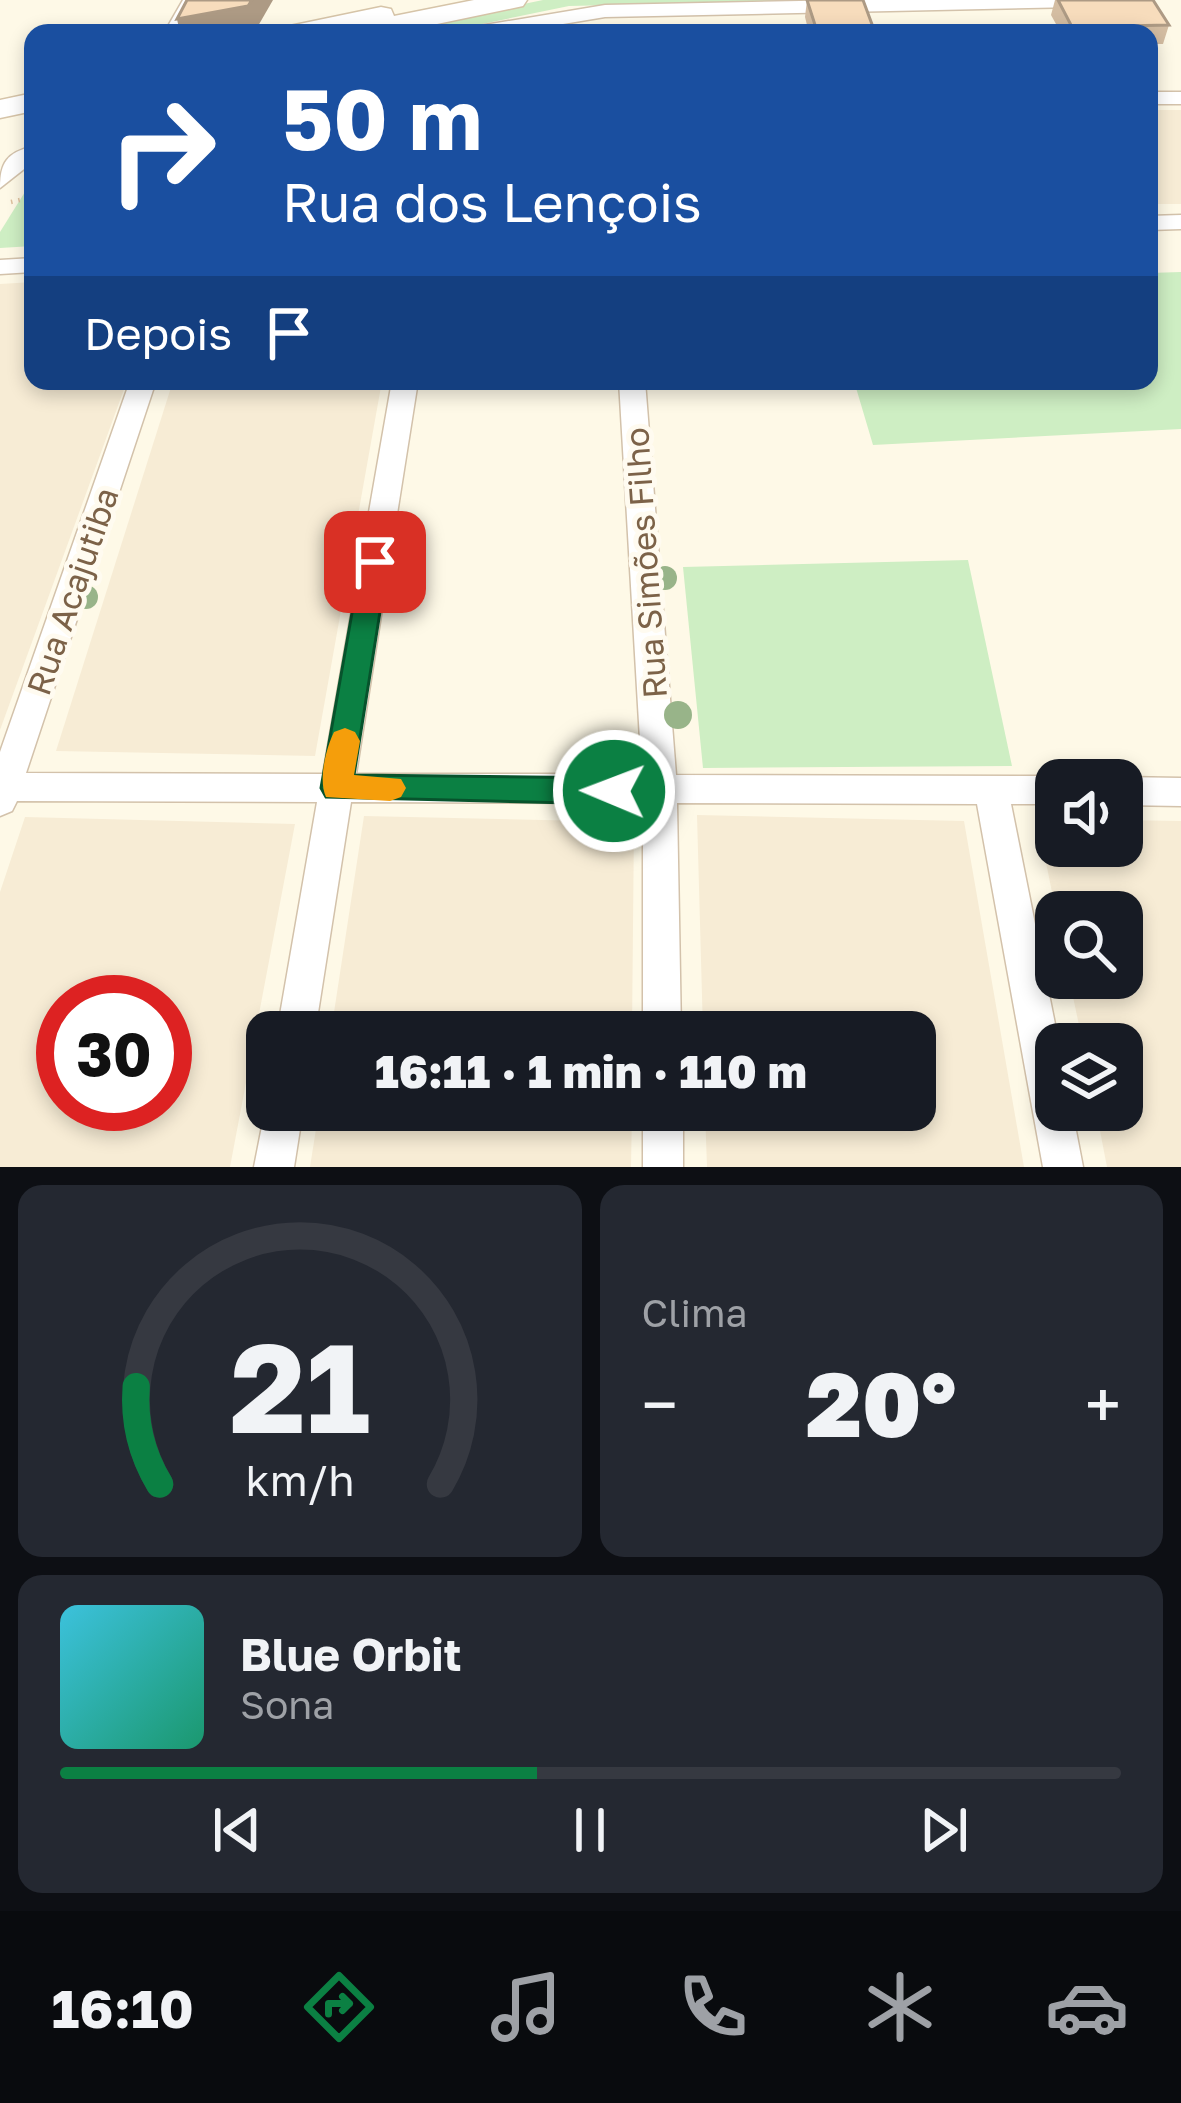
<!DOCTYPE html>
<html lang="pt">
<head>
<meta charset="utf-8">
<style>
	body { margin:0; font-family:"Golos Text",sans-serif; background:#242831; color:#f1f3f6; height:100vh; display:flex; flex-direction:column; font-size:45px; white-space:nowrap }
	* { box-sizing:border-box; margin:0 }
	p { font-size:39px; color:#9ea1a6 }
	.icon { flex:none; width:66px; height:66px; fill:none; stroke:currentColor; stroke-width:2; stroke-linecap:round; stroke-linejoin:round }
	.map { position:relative; height:1167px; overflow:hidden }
	.details { display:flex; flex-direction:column; gap:18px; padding:18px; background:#0d0f14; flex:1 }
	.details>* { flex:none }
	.banner { position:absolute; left:24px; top:24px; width:1134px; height:366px; border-radius:24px; box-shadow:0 6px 18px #0003; background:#1a4fa0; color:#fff; overflow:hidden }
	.buttons { position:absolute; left:1035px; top:759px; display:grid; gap:24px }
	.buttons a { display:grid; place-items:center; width:108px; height:108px; border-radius:24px; background:#171b24; box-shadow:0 6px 18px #0003; font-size:60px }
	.speed { position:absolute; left:36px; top:975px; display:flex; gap:24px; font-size:60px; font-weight:700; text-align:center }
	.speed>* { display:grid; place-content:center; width:156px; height:156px; border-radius:50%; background:#171b24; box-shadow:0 6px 18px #0003; line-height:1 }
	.speed .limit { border:18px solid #d22; background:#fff; color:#111 }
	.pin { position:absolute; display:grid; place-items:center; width:102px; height:102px; color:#fff; margin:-51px; border-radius:24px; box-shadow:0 6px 18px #0006 }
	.me { position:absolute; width:132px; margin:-66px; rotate:271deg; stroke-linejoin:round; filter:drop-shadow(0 0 9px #0008) }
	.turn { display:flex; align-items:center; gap:42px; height:252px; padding:0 60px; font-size:54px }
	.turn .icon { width:156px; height:156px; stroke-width:2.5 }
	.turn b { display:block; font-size:84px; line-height:102px }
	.then { display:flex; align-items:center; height:114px; padding:0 60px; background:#0003; gap:24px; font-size:45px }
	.big { font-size:90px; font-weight:800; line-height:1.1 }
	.details .tile { flex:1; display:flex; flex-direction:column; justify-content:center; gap:18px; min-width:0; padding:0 42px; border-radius:24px; background:#242831 }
	.details .dial { align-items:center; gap:0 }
	.dial svg { height:312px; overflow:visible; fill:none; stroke:#363941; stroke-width:7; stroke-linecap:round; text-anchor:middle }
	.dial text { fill:#f1f3f6; stroke:none }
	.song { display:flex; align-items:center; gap:36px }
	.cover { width:144px; height:144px; border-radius:18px; background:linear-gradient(135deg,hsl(190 70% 55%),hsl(160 70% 35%)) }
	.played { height:12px; border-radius:6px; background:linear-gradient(90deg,#0b8043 45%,#363941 45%) }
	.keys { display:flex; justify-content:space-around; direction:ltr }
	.heat { display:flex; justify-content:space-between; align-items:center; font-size:66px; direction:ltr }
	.details .tiles { flex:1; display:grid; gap:18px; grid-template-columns:1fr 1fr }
	.tile:last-child { grid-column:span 2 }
	.trip { position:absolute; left:246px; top:1011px; width:690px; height:120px; border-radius:24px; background:#171b24; box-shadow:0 6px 18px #0003; font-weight:800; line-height:120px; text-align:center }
	.menu { display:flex; height:192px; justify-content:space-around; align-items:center; background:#090b0e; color:#9ea1a6 }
	.menu .icon { width:84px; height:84px }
	.menu .selected { color:#0b8043 }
	.menu b { font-size:54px; color:#f1f3f6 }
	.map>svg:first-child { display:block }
</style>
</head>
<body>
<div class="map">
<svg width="1181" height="1167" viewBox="0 0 1181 1167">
	<rect width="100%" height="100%" fill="#fef9e7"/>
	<g fill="#f7ecd5" fill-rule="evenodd">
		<rect x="1149" y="110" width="32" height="94"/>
		<path d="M33 282V381H127L0 730V284Z"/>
		<path d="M173 381H382L315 756 56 751Z"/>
		<path d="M697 815 964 821 1024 1167H707L705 1110H915V1032H703Z"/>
		<path d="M364 816 634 822 632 1032H331Z"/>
		<path d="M25 817 295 824 230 1167H0V892ZM165 1002V1104H63V1002Z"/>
		<path d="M1037 818 1056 819V846H1122V820L1181 821V1167H1107L1096 1110H1122V1044H1083L1069 978H1122V912H1056Z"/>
		<path d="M319 1110H632L631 1167H310Z"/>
	</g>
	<g fill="#ceeec3">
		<path d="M543 0H840L569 6 438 33H386Z"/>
		<path d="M33 179V246L0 248V232Z"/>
		<path d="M1181 272V429L873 445 854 381H1149V273Z"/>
		<path d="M968 560 1012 766 703 768 683 567Z"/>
	</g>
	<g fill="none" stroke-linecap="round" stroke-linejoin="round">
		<defs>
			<g id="minor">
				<path d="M183 0H203L184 33H164Z"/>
				<path d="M851 0H1137L1127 6 605 17 509 33H463L473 27 605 5Z"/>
				<rect x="1149" y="92" width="32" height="12"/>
				<path d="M33 146V162L0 188C0 162 7 153 33 146Z"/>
				<path d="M1181 215V229L1149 230V216Z"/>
				<path d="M33 258V272L0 274V260Z"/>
				<path d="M130 381H156L26 773 323 774 392 381H418L356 774H642L619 381H645L676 775 1056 776 1068 780H1056V804H1011L1059 1044 1056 1110H1072L1083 1167H1043L977 804 677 803 681 1032H643V803L351 802 315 1032H277L317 802 17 801 12 811 0 816V752Z"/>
				<path d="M1122 777 1181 778V806L1122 805V780H1112Z"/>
				<path d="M267 1101V1110H303L294 1167H254Z"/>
				<rect x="643" y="1110" width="40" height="57"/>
			</g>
			<g id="secondary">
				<path d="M474 0H527L523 6 394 33H281L285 27 381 7 391 9 394 16Z"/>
				<path d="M33 93V111L0 118V100Z"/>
			</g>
		</defs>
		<use href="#minor" stroke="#d3c2ab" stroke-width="3"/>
		<use href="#secondary" stroke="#d6c4a8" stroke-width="3"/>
		<path stroke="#ddc09e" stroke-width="4.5" stroke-dasharray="1.5 6" stroke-linecap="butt" d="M11 202 33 197"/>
		<use href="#minor" fill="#fff" fill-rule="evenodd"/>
		<use href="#secondary" fill="#fff" fill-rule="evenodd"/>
	</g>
	<g fill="#98b489">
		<circle cx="665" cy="578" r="12"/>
		<circle cx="86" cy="597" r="12"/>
		<circle cx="678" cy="715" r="14"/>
	</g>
	<g fill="#d4bda2">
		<path d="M807 0 873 27 872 33H809L805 17Z"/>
		<path d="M1055 0H1153L1169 25 1163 44H1149V33H1061L1051 15Z"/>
	</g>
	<path fill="#ad9a84" d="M252 0H273L254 33H180L177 19Z"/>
	<g fill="#f7dcbc" stroke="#ad9a84" stroke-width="3">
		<path d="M187 0H252L248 6 177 19Z"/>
		<path d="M807 0H863L873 27 816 28Z"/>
		<path d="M1058 0H1153L1169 25 1072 27Z"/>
	</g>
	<path fill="#0b8043" stroke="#07532c" stroke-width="3" d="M375 552 388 562 354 775 614 778 624 782 629 791 624 801 614 804 326 797 321 788 361 562Z"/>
	<path fill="#f59e0b" d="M345 728 355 732 360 741 354 775 401 779 406 788 401 797 390 801 326 797C318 780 326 748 334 732Z"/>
	<g text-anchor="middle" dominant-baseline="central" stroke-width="10" stroke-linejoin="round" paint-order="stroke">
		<g font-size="33" fill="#7c6248" stroke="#fffbf0">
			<text transform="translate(645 563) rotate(-94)">Rua Simões Filho</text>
			<text transform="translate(72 591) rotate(-71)">Rua Acajutiba</text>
		</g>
	</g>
</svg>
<div class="buttons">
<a><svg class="icon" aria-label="sound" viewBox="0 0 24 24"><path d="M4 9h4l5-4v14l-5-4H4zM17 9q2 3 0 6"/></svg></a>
<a><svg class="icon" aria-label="search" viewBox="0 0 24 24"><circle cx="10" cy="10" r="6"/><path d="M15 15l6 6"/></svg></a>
<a><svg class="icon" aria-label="layers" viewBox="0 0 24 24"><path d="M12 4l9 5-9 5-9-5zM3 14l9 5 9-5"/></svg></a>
</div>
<div class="speed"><div class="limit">30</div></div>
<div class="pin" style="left:375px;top:562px;background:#d93025"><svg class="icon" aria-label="arrive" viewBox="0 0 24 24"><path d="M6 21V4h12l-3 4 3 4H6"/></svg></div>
<svg class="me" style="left:614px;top:791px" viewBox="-20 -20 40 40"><circle r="17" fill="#0b8043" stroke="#fff" stroke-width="3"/><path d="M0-11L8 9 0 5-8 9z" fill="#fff"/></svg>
<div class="trip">16:11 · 1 min · 110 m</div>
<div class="banner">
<div class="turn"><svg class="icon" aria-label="right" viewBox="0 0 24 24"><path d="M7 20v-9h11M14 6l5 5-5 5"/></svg><div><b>50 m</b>Rua dos Lençois</div></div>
<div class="then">Depois<svg class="icon" aria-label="arrive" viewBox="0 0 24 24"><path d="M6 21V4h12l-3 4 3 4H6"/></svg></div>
</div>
</div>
<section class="details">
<div class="tiles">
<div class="tile dial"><svg viewBox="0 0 100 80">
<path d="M14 69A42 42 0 1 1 86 69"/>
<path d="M14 69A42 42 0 0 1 8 44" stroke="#0b8043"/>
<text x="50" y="56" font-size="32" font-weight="700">21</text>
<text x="50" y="72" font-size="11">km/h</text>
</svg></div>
<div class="tile"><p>Clima</p>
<div class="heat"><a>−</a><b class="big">20°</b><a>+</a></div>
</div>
<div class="tile">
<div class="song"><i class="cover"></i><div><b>Blue Orbit</b><p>Sona</p></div></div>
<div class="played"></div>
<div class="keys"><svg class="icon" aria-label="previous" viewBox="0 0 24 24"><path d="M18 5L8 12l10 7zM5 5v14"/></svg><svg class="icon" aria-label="pause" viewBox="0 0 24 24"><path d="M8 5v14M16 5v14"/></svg><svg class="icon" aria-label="next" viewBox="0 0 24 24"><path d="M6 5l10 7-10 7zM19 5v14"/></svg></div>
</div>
</div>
</section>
<nav class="menu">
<b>16:10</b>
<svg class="icon selected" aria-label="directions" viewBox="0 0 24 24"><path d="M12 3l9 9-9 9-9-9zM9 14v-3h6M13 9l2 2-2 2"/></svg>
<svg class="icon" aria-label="music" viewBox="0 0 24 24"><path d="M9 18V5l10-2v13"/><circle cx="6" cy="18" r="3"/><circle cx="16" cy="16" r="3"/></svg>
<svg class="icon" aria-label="phone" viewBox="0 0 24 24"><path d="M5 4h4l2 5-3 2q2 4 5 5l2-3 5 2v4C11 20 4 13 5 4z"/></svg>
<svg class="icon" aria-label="climate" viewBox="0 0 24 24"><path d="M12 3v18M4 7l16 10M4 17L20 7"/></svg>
<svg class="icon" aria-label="car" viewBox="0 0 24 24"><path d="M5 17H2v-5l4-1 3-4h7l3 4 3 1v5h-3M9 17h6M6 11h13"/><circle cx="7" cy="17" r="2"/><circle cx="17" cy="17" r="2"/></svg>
</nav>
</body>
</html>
